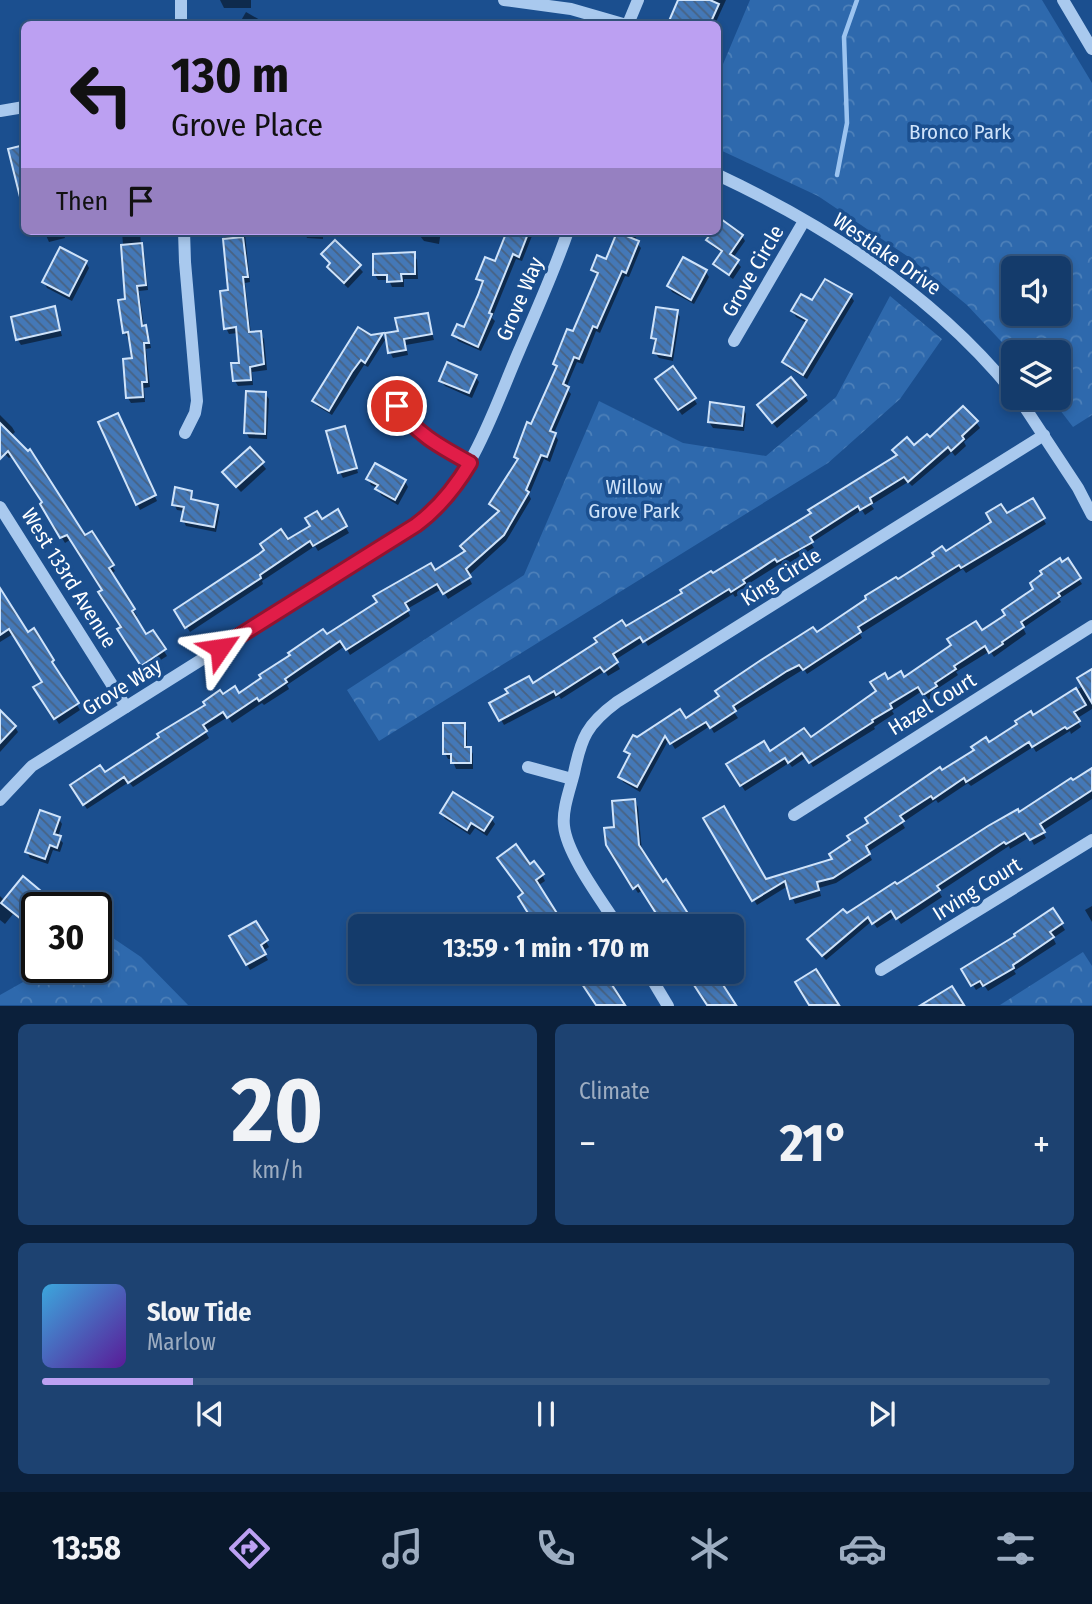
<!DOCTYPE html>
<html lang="en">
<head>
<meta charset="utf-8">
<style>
	body { margin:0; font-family:"Fira Sans Condensed",sans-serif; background:#1d4271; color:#f1f3f6; height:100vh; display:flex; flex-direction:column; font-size:26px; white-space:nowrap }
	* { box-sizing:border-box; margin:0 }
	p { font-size:23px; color:#9dadc1 }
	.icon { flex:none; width:38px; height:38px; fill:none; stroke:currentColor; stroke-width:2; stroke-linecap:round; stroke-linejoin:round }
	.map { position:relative; height:1006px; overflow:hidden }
	.panel { display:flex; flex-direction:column; gap:18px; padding:18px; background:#0b203b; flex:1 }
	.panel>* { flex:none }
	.top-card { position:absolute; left:21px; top:21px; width:700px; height:214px; border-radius:10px; box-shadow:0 4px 10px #0003,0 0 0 2px #33557e; background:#bca0f2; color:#111; overflow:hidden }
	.fabs { position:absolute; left:1001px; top:256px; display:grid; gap:14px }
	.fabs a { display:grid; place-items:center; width:70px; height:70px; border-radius:10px; background:#143b6b; box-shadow:0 4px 10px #0003,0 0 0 2px #33557e; font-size:35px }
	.speed { position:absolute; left:21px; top:892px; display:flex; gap:14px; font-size:35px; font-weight:700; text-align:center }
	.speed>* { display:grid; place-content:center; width:91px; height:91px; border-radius:50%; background:#143b6b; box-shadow:0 4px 10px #0003,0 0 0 2px #33557e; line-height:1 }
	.speed .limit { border:4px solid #111; border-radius:10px; background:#fff; color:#111 }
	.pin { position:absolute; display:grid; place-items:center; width:60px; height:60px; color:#fff; margin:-30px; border:4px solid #fff; border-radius:50%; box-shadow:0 2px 7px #0007 }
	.me { position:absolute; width:77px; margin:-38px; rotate:58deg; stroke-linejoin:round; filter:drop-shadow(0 0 5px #0008) }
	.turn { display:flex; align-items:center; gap:24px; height:147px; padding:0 35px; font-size:32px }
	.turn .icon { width:91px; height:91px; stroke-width:2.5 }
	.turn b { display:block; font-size:49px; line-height:60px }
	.then { display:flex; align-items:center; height:66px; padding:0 35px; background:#0003; gap:14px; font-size:26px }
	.big { font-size:52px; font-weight:700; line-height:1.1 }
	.panel .card { flex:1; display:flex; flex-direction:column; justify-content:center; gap:10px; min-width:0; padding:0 24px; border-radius:10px; background:#1d4271 }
	.panel .dial { align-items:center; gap:0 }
	.dial b { font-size:91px; line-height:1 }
	.song { display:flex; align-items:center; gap:21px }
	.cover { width:84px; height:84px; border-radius:10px; background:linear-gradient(135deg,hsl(200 70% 55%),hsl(270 70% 35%)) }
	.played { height:7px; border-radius:4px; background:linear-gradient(90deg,#bca0f2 15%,#33557e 15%) }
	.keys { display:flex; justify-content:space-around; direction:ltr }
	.heat { display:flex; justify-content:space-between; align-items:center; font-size:38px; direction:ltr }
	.panel .tiles { flex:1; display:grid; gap:18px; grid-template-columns:1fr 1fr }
	.card:last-child { grid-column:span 2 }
	.trip { position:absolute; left:348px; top:914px; width:396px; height:70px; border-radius:10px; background:#143b6b; box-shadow:0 4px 10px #0003,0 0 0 2px #33557e; font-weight:700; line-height:70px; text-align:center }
	.dock { display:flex; height:112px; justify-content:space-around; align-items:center; background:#08182b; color:#9dadc1 }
	.dock .icon { width:49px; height:49px }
	.dock .selected { color:#bca0f2 }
	.dock b { font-size:32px; color:#f1f3f6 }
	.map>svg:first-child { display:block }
</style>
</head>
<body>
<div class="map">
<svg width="1092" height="1006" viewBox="0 0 1092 1006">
	<defs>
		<pattern id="forest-crowns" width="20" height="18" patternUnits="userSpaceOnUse" patternTransform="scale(1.75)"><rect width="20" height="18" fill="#2e69ad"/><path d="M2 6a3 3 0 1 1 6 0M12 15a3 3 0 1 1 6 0" fill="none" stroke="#4d80b9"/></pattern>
		<pattern id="building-back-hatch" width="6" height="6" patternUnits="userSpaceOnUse" patternTransform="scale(1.75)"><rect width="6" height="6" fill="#4478b7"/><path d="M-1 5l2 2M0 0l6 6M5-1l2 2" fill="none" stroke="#486282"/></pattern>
	</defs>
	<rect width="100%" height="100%" fill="#1b4f8f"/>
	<g fill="url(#forest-crowns)" fill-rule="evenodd">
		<path d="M750 0H1042L1092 83V415L1073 427 1050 397H1059V352H1013V354L967 305 910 258 818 196 718 149V76ZM1013 268H1059V313H1013Z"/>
		<path d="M890 296 942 339 900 399 828 463 379 741 347 690 524 575 599 401 683 443 766 456 836 397Z"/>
		<path d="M107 934 141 957 188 1005H0V995L48 968H96V941Z"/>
		<path d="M1083 952 1092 966V1005H1000Z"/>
	</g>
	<g fill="#0007">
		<path d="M220 0H251V8H224Z"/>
		<path d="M680 0H726L715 24H669Z"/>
		<path d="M246 12 267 24H239Z"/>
		<path d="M332 20 383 24H332Z"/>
		<path d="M24 147V196H23L10 150Z"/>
		<path d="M721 222 742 236 745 241 733 258 741 267 733 279 719 269 715 264 723 253 712 246 708 240 715 231H718Z"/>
		<path d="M44 231H63L65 238 49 242Z"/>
		<path d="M122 231H140L141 245 144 251 148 290 139 291 144 327 148 333 151 348 146 349 150 387 144 388 145 402 131 403 128 398 134 360 131 337 128 338 124 332 127 301Z"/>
		<path d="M221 231H248V234H245L250 282 245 283 251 334 260 333 264 339 267 370 252 372 253 385 238 386 235 381 241 364 238 333 229 334 226 328 230 291 224 234Z"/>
		<path d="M304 231H323V239L307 238Z"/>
		<path d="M421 231H441L439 244 424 241 420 236Z"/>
		<path d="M509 231H534L522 261 516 259 492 318 495 321 481 351 458 341 454 335 465 329 483 285 478 278 496 263Z"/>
		<path d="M619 231H638L635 241 641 248 629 277 625 276 600 333 596 331 583 364 577 362 566 388 571 394 554 433 558 440 550 462 544 459 529 495 531 499 506 541 468 576 472 584 448 599 442 589 407 609 410 616 350 655 345 646 287 685 289 689 264 705 262 703 232 723 228 717 205 731 209 738 133 787 129 782 87 809 72 786 104 774 222 696 238 695 327 637 466 553 499 513 491 504 518 461 516 457 557 369 555 364 574 333 598 276 592 270 607 261Z"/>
		<path d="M335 242 363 272 348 288 332 273 329 267 331 265 324 255Z"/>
		<path d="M414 254 417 260 418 279H404V287H392L389 280H378L375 275Z"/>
		<path d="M86 262 89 268 72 301 47 288 44 282Z"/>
		<path d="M706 272 709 277 694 304 672 292 669 286Z"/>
		<path d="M850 295 854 301 807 379 788 368 784 362 807 323 796 317 793 311 813 303Z"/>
		<path d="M54 308 62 336 21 345 18 340Z"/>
		<path d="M677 312 680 317 673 361 659 358 655 353 656 345 653 338Z"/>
		<path d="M427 315 434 340 406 345 408 355 393 358 390 352 400 332Z"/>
		<path d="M382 335 385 340 368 367 364 365 332 415 317 406 314 401 371 337Z"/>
		<path d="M475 376 479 382 472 398 445 386 441 381Z"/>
		<path d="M661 385 694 399 697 404 682 415Z"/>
		<path d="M265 393 269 399 267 439 249 438 246 432Z"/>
		<path d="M805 396 808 401 777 428 763 411Z"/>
		<path d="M743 408 746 414 744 431 713 428 709 422Z"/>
		<path d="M0 415 12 427 15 432 11 436 84 538 91 533 115 571 111 574 137 616 134 618 146 636 152 632 167 656 145 670 119 630 123 628 104 590 71 539 65 543 42 504 44 503 12 456 9 458 0 449Z"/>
		<path d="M121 421 157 501 140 510 137 504Z"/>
		<path d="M976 422 980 428 964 442 966 446 955 456 952 452 912 486 908 482 871 505 874 509 865 515 862 510 811 543 814 548 782 567 780 564 745 586 747 590 735 597 733 594 648 646 645 641 615 660 620 669 608 676 605 671 561 699 559 696 504 725 492 704 532 686 712 576 914 448 930 439Z"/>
		<path d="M347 433 358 473 343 478 340 472Z"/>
		<path d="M250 449 266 469 241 492 228 478Z"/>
		<path d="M368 479 405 481 408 487 398 505 381 495 378 488 371 485Z"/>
		<path d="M191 492 194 502 217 507 220 512 216 532 186 526 183 520 184 511 177 510 174 504Z"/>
		<path d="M1032 500 1046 524 966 573 963 569 860 634 862 638 807 674 804 669 734 712 738 718 714 733 710 726 675 749 669 739 640 792 623 782 620 777 629 757 626 751 637 739 685 720 897 581Z"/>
		<path d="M337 512 349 533 318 551 315 546 262 581 263 584 190 632 177 611Z"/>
		<path d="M1067 561 1082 584 1059 599 1061 602 1023 628 1026 634 994 657 990 651 956 672 958 675 937 689 939 692 928 700 922 691 892 711 894 714 874 727 875 729 813 767 807 757 792 767 789 763 745 791 728 765 810 740 878 692 888 681 904 679 1007 615Z"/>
		<path d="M0 590 27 634 33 630 56 667 54 668 80 710 59 724 36 687 44 682 13 634 0 642Z"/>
		<path d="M1092 671V709L1076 719 1081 727 1071 734 1070 731 1036 752 1033 747 971 786 968 783 938 803 936 800 902 823 905 828 868 852 872 860 836 883 819 888 821 896 795 904 788 886 757 905 706 819 765 881 835 860 942 773 1083 686Z"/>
		<path d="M0 717 15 727 18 732 0 752Z"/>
		<path d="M464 725 467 731V749L470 748 473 754V769H456L452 759H448L445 753Z"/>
		<path d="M1092 770V799L1042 831 1046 838 1034 845 1030 837 1010 849 1009 846 939 892 942 897 901 924 896 916 877 928 872 921 826 960 813 945 846 915Z"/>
		<path d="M635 801 638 807 642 852 643 890 638 893 607 845Z"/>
		<path d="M442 813 491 818 495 824 487 836 475 828 470 835 445 819Z"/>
		<path d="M59 819 62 824 58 837 63 843 60 852 53 850 48 864 30 858 27 852Z"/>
		<path d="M530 867 542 875 545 881 525 894Z"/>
		<path d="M41 893 44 899 24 923 13 914 5 924 0 920V896L5 901Z"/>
		<path d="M1092 906V922L1085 910Z"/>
		<path d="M1053 911 1065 930 1053 938 1056 944 1014 971 1016 974 988 991 984 985 976 990 963 969 1017 937Z"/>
		<path d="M256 923 269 947 263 951 268 960 250 970 231 937Z"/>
		<path d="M561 971H586L587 974 601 971 622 1006H598L582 981 571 986Z"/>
	</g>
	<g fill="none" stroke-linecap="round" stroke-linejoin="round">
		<path stroke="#9cc4f0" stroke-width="4.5" d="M837 175 847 123 844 37 857 0"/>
	</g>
	<g fill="url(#building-back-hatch)" stroke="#cfe3fa" stroke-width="2">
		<path d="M678 0H710L719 4 710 24H677L669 21Z"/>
		<path d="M24 145V196L20 197 8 149Z"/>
		<path d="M721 219 743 235 730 254 739 260 729 275 713 264 722 251 706 240 713 231H718V224Z"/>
		<path d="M507 231H529L519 257 513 254 489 313 492 314 478 347 452 335 457 324 464 327 478 295 483 281 476 279 485 257 495 261Z"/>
		<path d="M617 232 639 241 626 273 622 271 597 328 593 326 579 359 574 357 563 384 569 387 550 431 556 433 547 457 541 455 526 490 529 492 504 535 466 569 471 577 443 594 437 584 405 603 409 610 346 650 340 641 285 679 287 682 259 701 257 698 227 718 223 712 203 725 207 731 128 783 124 777 83 805 70 785 100 765 105 772 159 737 157 734 205 705 203 702 220 690 223 694 235 686 239 693 261 678 259 675 290 655 288 653 323 629 327 634 377 602 373 596 431 563 435 570 465 551 460 546 499 511 489 504 518 459 514 457 527 422 531 424 557 366 553 364 567 329 573 331 598 273 591 270 597 255 606 259Z"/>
		<path d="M243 237 248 277H243L249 332 261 331 264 364 250 367 251 380 233 381 231 363H239L236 327 224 329 220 291 228 290 223 239Z"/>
		<path d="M335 240 361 265 344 283 327 267 330 263 321 254Z"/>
		<path d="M142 243 146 285 137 286 142 326 146 325 149 343H144L147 382H142L143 397 126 398 123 359 132 358 128 332 123 333 118 300 125 299 121 245Z"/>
		<path d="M60 247 87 261 69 296 42 282Z"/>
		<path d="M415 252V274H401L402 281 387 282V275H373V254Z"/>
		<path d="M683 257 707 270 691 300 667 286Z"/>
		<path d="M825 279 852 294 803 375 782 362 807 320 791 311 801 294 812 300Z"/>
		<path d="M55 306 60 330 16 340 11 317Z"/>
		<path d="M656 307 678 310 671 356 653 353 656 339 651 338Z"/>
		<path d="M428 313 432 334 404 339 406 350 388 353 385 333 398 331 395 318Z"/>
		<path d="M358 327 371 335 383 333 365 363 361 360 352 372 329 411 312 401Z"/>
		<path d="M447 362 477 375 469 393 439 381Z"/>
		<path d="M673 366 696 398 678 410 655 379Z"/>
		<path d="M791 377 806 395 772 423 757 405Z"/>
		<path d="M246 391 266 392 265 434 244 433Z"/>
		<path d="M710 402 744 407 742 426 708 422Z"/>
		<path d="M963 406 978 421 962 436 964 439 951 451 948 447 908 482 904 477 870 498 872 503 860 510 858 506 810 537 813 542 777 562 775 559 743 580 745 583 731 592 729 589 643 642 640 637 613 654 618 662 604 672 600 667 556 695 554 691 499 721 489 703 508 693 505 689 529 676 533 683 597 642 594 638 622 620 626 626 682 593 680 590 711 571 713 573 811 513 808 510 897 455 892 450 907 437 914 445 927 434 930 437Z"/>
		<path d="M118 413 156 495 136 505 98 422Z"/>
		<path d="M0 423 28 451 30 449 85 535 92 531 114 565 109 568 135 609 132 611 146 634 153 630 166 649 141 666 117 629 121 627 98 592 102 590 67 535 60 538 40 504 42 502 8 451 0 459Z"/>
		<path d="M345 426 357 468 338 473 326 431Z"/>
		<path d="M250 447 264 462 236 487 222 472Z"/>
		<path d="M375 463 406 480 395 500 375 489 378 485 366 479Z"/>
		<path d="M175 487 192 491 191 499 218 505 214 527 181 521 184 507 172 505Z"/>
		<path d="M1033 498 1045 518 961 568 959 565 858 627 861 632 803 670 799 665 787 671 733 706 736 711 710 728 706 722 670 744 665 736 637 787 618 777 630 754 624 751 633 735 637 737 680 709 686 718 719 696 715 691 761 660 813 627 817 632 866 599 865 596 896 577 898 579 934 556 932 553 942 546 946 551 991 522 986 513 1001 504 1007 513Z"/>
		<path d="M338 509 347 526 313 546 310 541 260 575 261 578 185 628 174 610 259 554 264 550 260 544 281 529 288 539 310 526 305 518 317 511 322 519Z"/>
		<path d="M1060 558 1062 562 1068 558 1081 578 1058 593 1060 596 1021 622 1024 627 1002 642 1003 644 989 653 985 646 954 666 956 669 935 683 937 686 923 695 918 687 890 704 892 708 872 720 873 722 809 763 802 753 788 763 785 758 740 786 726 764 764 741 770 751 804 728 811 737 876 691 870 682 885 673 888 679 901 671 904 677 951 645 947 639 976 621 982 630 1005 615 1002 610 1033 589 1030 583 1042 574 1040 571Z"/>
		<path d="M0 588 28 632 34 628 54 660 52 662 79 703 54 719 33 687 42 682 9 629 0 635Z"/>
		<path d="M1092 669V703L1077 678Z"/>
		<path d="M1076 688 1086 705 1074 712 1080 721 1067 729 1065 727 1032 747 1029 742 966 782 964 778 933 799 931 796 900 816 904 821 866 846 870 854 833 878 817 882 819 890 790 899 785 881 752 901 703 818 724 806 766 879 832 859 829 854 850 840 847 836 868 823 865 818 940 767 942 770 974 750 971 747 986 737 989 742 1017 724 1015 721 1031 711 1033 715Z"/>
		<path d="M0 710 16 726 0 743Z"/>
		<path d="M443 723H465V747H471V763H451V754H443Z"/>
		<path d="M1092 768V790L1040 824 1045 832 1030 840 1025 833 1006 844 1004 842 937 886 940 890 896 919 891 911 872 924 868 917 822 956 807 939 843 909 847 913 895 882 897 884 988 826 1018 809 1019 812 1071 778 1073 780Z"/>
		<path d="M453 792 493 817 484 831 471 823 467 830 440 813Z"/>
		<path d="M635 799 639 845 663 882 666 879 696 926H664L638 885 633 889 606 845 604 828 614 827 612 801Z"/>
		<path d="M40 810 60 817 54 834 61 836 57 848 50 845 45 859 25 852Z"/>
		<path d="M516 844 530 864 534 861 544 874 536 880 565 926H536L518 897 523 893 497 858Z"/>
		<path d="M23 876 42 892 21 919 1 903Z"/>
		<path d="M1053 908 1063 923 1050 932 1054 937 1013 965 1014 968 983 986 980 981 971 986 961 969 1015 936 1014 934Z"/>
		<path d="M256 921 268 940 261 945 266 954 246 965 229 936Z"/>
		<path d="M816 969 839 1005H809L795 982Z"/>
		<path d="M588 971H603L625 1005H596L578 978Z"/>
		<path d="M694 971H714L736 1005H707L692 982 698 978Z"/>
		<path d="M952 986 964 1005H921Z"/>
	</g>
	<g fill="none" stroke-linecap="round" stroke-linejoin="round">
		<g stroke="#a9c9ee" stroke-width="12">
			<path d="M181 0V24"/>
			<path d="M504 0 571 9 623 24"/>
			<path d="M1063 0 1092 49"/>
			<path d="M628 24 638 0"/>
			<path d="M0 111 24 107"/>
			<path d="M718 175C829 227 935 296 1013 392"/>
			<path d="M184 231 185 262 197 401 195 413 185 433"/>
			<path d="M734 341 804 221"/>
			<path d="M1018 397 1078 488 1092 515"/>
			<path d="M397 406C416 434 441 447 470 463"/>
			<path d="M0 507 126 707"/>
			<path d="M528 767 572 779"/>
			<path d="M0 800 32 766 416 525C472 483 492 413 519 351 536 311 554 272 568 231"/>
			<path d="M794 815 1092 626"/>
			<path d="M618 926C602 901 567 855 564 826 562 810 570 789 574 773 581 738 587 724 617 702L1044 435"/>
			<path d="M881 970 1092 840"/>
			<path d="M647 971 668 1006"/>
		</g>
	</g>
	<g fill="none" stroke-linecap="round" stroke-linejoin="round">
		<defs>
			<path id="route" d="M220 648 416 525C439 508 455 488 470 463 441 447 416 434 397 406"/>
		</defs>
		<use href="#route" stroke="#92132f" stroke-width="18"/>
		<use href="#route" stroke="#e11d48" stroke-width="12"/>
	</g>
	<g text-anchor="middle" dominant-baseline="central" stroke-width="7" stroke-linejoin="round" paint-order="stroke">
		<g font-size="21" fill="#cfe3fa" stroke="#1b4f8f">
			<text x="960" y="132">Bronco Park</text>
			<text x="634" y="487">Willow<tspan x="634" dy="24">Grove Park</tspan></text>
		</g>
		<g font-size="21" fill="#fff" stroke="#1b4f8f">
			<text transform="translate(887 254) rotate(35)">Westlake Drive</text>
			<text transform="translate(753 271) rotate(-60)">Grove Circle</text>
			<text transform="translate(520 299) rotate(-67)">Grove Way</text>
			<text transform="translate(781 577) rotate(-32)">King Circle</text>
			<text transform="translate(69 578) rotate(58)">West 133rd Avenue</text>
			<text transform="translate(122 687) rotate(-32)">Grove Way</text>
			<text transform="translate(932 704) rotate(-32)">Hazel Court</text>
			<text transform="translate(977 889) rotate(-32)">Irving Court</text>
		</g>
	</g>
</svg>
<div class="fabs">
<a><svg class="icon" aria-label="sound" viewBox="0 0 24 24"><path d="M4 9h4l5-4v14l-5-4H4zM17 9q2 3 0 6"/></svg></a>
<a><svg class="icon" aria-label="layers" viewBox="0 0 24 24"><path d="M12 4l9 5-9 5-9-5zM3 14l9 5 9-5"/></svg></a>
</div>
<div class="speed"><div class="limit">30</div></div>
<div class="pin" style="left:397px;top:406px;background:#d93025"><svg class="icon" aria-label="arrive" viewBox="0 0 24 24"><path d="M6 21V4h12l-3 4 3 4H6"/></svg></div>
<svg class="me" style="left:220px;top:648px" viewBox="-20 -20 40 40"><path d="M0-17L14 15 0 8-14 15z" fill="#e11d48" stroke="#fff" stroke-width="4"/></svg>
<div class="trip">13:59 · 1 min · 170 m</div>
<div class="top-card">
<div class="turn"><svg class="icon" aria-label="left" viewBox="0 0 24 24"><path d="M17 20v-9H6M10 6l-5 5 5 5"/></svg><div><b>130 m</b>Grove Place</div></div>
<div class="then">Then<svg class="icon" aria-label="arrive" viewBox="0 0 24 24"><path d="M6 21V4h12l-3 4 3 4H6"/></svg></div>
</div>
</div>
<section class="panel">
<div class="tiles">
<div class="card dial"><b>20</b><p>km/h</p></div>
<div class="card"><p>Climate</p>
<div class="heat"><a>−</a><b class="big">21°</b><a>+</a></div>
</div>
<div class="card">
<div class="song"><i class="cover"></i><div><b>Slow Tide</b><p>Marlow</p></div></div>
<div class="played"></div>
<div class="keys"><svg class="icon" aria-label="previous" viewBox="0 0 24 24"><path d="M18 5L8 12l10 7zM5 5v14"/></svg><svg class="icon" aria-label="pause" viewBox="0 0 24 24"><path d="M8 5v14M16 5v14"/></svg><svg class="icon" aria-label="next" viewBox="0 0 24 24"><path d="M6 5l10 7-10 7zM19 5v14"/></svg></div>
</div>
</div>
</section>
<nav class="dock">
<b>13:58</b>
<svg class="icon selected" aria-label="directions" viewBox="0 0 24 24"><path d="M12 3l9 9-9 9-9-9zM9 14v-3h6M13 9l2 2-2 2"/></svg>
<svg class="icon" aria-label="music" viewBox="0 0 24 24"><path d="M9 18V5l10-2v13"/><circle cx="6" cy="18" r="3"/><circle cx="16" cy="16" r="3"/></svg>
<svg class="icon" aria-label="phone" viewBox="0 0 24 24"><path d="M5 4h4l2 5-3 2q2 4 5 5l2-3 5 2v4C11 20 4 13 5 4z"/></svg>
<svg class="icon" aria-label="climate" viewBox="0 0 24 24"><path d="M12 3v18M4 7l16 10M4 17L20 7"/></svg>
<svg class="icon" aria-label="car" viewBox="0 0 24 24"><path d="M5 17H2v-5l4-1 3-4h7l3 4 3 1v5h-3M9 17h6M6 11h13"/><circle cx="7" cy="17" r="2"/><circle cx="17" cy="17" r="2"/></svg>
<svg class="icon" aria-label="filters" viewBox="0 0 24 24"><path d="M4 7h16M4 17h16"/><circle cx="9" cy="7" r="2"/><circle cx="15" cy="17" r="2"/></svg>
</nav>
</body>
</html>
